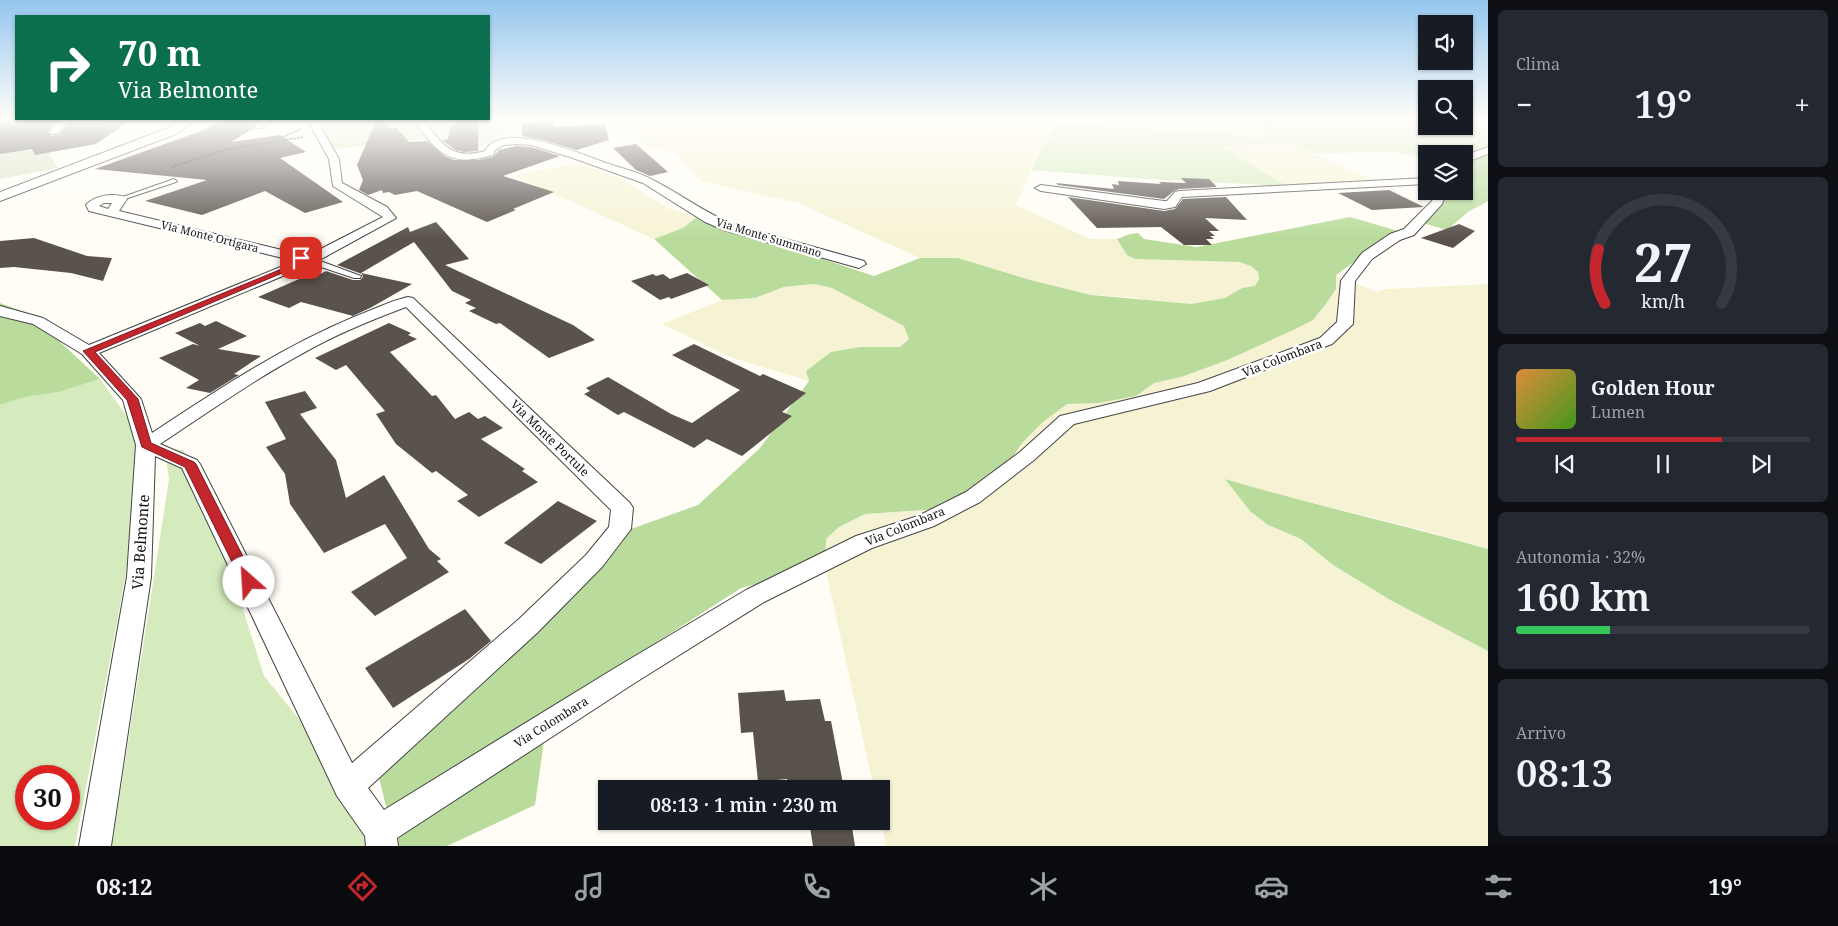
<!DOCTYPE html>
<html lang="it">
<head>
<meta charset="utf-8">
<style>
	body { margin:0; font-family:"Noto Serif",serif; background:#242831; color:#f1f3f6; height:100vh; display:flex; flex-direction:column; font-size:19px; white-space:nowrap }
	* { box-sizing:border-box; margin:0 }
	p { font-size:16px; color:#9ea1a6 }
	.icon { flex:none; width:28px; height:28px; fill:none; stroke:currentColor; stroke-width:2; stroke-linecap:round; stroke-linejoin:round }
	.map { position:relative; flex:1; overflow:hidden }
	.drawer { display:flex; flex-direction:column; gap:10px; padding:10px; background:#0d0f14; width:350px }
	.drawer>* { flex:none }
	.banner { position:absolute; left:15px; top:15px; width:475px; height:105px; border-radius:0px; box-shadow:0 1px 4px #0004; background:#0b6e4f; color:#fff; overflow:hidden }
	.tools { position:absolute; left:1418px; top:15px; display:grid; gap:10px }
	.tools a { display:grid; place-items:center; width:55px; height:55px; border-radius:0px; background:#171b24; box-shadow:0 1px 4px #0004; font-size:25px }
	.speed { position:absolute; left:15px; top:765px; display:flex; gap:10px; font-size:25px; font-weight:700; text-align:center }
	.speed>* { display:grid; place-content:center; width:65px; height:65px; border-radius:50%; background:#171b24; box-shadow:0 1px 4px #0004; line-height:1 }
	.speed .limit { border:8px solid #d22; background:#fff; color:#111 }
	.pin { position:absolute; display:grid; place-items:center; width:42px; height:42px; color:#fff; margin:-21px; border-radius:10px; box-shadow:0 2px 8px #0006 }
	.me { position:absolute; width:55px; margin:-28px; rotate:334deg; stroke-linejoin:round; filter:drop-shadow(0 0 4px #0008) }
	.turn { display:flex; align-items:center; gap:18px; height:105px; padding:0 20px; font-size:22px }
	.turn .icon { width:65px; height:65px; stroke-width:2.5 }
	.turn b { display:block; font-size:35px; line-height:42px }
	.big { font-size:38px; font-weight:600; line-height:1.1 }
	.drawer .card { flex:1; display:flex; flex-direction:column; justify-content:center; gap:8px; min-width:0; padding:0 18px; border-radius:8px; background:#242831 }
	.drawer .dial { align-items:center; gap:0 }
	.dial svg { height:130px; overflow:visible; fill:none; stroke:#363941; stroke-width:7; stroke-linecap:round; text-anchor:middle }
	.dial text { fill:#f1f3f6; stroke:none }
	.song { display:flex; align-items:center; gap:15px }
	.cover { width:60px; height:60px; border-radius:8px; background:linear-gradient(135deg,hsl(30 70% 55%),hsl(100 70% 35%)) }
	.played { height:5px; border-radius:2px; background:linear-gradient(90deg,#c4262e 70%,#363941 70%) }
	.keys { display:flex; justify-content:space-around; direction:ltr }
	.heat { display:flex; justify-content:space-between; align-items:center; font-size:28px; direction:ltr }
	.charge { height:8px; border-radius:4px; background:linear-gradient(90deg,#34c759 32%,#363941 0) }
	.trip { position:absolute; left:598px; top:780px; width:292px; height:50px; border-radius:0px; background:#171b24; box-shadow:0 1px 4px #0004; font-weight:600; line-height:50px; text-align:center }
	.menu { display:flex; height:80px; justify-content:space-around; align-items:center; background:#090b0e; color:#9ea1a6 }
	.menu .icon { width:35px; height:35px }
	.menu .on { color:#c4262e }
	.menu b { font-size:22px; color:#f1f3f6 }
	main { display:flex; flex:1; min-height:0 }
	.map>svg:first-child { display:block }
</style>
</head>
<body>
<main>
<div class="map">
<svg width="1488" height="846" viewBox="0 0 1488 846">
	<rect width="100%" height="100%" fill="#fffdf5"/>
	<path fill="#eee6ef" d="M460 119H513L498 137 470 153 437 157 415 123Z"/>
	<g fill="#f6f3d4">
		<path d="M647 119H1252L1272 138 1138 127 1058 123 1040 152 1016 205 1090 239H1117L1135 259 1239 262 1251 266 1258 272 1259 279 1255 286 1242 288 1225 298 1191 304H1175L1152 302 1137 298 1091 295 1030 280 958 258H920L798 203 701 181 674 152 650 148 630 128Z"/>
		<path d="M1292 142 1317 153 1313 154 1372 179 1287 186 1219 146Z"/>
		<path d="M576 163 618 177 670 209 697 217 683 228 654 239 515 176Z"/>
		<path d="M1335 275 1377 292 1387 289 1488 284V549L1430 532 1277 494 1226 479 1250 511 1268 525 1301 539 1333 565 1392 601 1488 651V846H886L881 821V789H874L825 566 826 539 839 527 865 514 939 509 1012 460 1022 443 1043 422 1067 404 1099 403 1136 396 1154 383 1181 377 1225 361 1259 345 1336 289Z"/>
		<path d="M814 284 832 288 905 326 909 339 900 347 831 352 806 371 809 381 732 358 662 324 722 300 755 298 784 287Z"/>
	</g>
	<g fill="#d5ebbd" fill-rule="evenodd">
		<path d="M322 119H460L415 123 425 139 328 150 312 121Z"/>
		<path d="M1252 119H1426V126H1464V119H1488V150L1464 162V154H1426V158L1394 152 1317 153 1292 142 1220 146 1287 186 1148 179 1032 170 1040 152 1058 123 1138 127 1271 138Z"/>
		<path d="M100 379 136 429 142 488 75 846H0V405L25 397 59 392ZM26 776H69V819H26Z"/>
		<path d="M165 449 183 450 205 489 264 676 354 787 367 846H112L169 480Z"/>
	</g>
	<g fill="#b9dc9c">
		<path d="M1488 150V201L1468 212 1447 230 1419 222 1442 191H1464V162Z"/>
		<path d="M697 217 874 276 920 258H958L1030 280 1091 295 1191 304 1225 298 1242 288 1255 286 1259 279 1258 272 1251 266 1239 262 1135 259 1127 255 1117 239 1130 234 1138 233 1144 239 1197 247 1350 217 1398 231 1336 275V289L1325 305 1313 320 1291 331 1225 361 1181 377 1154 383 1136 396 1099 403 1067 404 1043 422 1022 443 1002 473 939 509 865 514 839 527 826 539 825 566 741 588 548 712 535 805 447 846H396L378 774 617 534 698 505 760 448 809 381 806 371 831 352 860 347H900L909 339 904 326 832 288 814 284 784 287 755 298 722 300 654 239 683 228Z"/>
		<path d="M0 303 30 314 100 379 59 392 25 397 0 405Z"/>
		<path d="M1225 479C1312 505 1401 524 1488 549V651L1392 601 1333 565 1301 539 1268 525 1250 511Z"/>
	</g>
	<path fill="#d9e3c4" d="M37 134 58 168 0 179V140Z"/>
	<g fill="#5a524d">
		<path d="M0 119H57L48 131 51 136 58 135 68 123 128 122 96 144 35 155 32 149 0 154Z"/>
		<path d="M223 119H259L255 122 254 128 231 142 280 135 306 152 280 158 343 202 305 213 265 191 202 215 145 201 207 180 95 169 204 130Z"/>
		<path d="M377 119H382L390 128 396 127 409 142 427 141 444 156 454 160H478L493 157 499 150 516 146 531 147 560 156 503 176 554 192 513 209 516 210 487 222 417 191 395 195 389 192 383 193 382 190 368 195 359 190 363 180 357 165Z"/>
		<path d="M479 119 478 151 464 152 456 150 442 140 448 139 451 125H456L457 120Z"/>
		<path d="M553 121 554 127 605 124 609 140 577 150 543 140 522 136V123Z"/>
		<path d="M636 144 668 172 650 176 636 170 613 148Z"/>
		<path d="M1181 178 1209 179 1217 187 1179 189 1174 191 1164 199 1058 185 1056 183 1114 189 1112 184 1119 185 1118 181 1161 184 1159 182 1186 183Z"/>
		<path d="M1389 190 1424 207 1372 210 1338 193Z"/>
		<path d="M1068 197 1164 211 1175 209 1183 199 1226 197 1247 220 1205 218 1219 231H1209L1215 236H1210L1214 239H1206L1212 245H1184L1161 227 1097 228Z"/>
		<path d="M436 222 469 259 445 265 573 325 595 340 549 358 500 323 496 324 469 311 476 308 465 303 471 300 452 291 414 242 361 273 412 284 372 307 353 316 301 302 289 308 258 297 306 276 313 278 326 271 353 280H360L363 277 362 274 337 265 408 227 410 232Z"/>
		<path d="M1459 224 1475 231 1453 248 1421 238Z"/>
		<path d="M34 238 87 256 112 258 103 281 71 273 14 267 0 268V241Z"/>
		<path d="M687 273 709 285 671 299 669 297 660 300 631 281 653 274 656 276 663 274 670 279Z"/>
		<path d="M216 321 247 336 218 349 261 356 234 374 239 375 210 393 186 388 199 380 159 358 193 344 200 346 175 333 200 323 205 326Z"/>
		<path d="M389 323 411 333 408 335 417 339 390 352 432 396 436 395 455 419 469 412 478 419 485 416 503 428 481 439 525 469 522 471 538 482 479 517 457 501 468 495 436 471 432 473 396 444 376 414 385 411 346 365 336 370 315 358Z"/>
		<path d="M694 344 760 376 763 374 806 393 782 412 792 416 742 456 707 439 694 448 624 412 618 415 584 394 590 391 586 388 608 377 671 414 692 423 740 390 672 355Z"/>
		<path d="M305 391 317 408 300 414 336 460 346 498 384 475 429 549 441 559 437 561 449 572 375 616 351 592 407 558 385 524 324 553 290 504 285 474 266 447 286 439 265 402Z"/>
		<path d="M558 501 597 521 541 564 504 543Z"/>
		<path d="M465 609 491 641 469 659 393 708 365 668Z"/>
		<path d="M784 690 786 701 820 699 825 721H831L844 789H804V785L790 786 787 779 758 782 753 732 741 733 738 693Z"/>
		<path d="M809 821H851L855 846H813Z"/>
	</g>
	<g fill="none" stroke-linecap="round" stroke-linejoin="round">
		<defs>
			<g id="service">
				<path d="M174 179 177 181 176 182 122 200 117 199Z"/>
				<path d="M306 258H312L361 276 360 278H354L306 262Z"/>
			</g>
			<g id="minor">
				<path d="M60 119H69L57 134H51L49 132Z"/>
				<path d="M263 119H273L262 128H256V124Z"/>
				<path d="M307 119H316L339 159 342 183 387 207 396 218 314 263 99 353 141 399 152 433C217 390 282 347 354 317 372 310 390 301 408 297L413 298 630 503 633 508 631 529 602 567 537 633 368 788 384 810 615 668 746 590 856 536 918 516 966 492 1020 452 1060 416 1198 383 1320 338 1337 322 1341 281 1343 278 1362 253 1390 234 1404 229 1432 201 1435 191H1447L1442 204 1414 235 1400 240 1372 259 1355 281 1353 324 1332 344 1210 391 1074 424 1034 460 980 502 934 526 872 548 764 602 633 684 397 838 398 846H366L365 836 337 796 182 468 155 456 151 577 111 846H79L127 577 136 445 123 400 82 354 33 324 0 316V306L43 318 89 345 295 261 89 211 86 205C95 195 113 193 125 197L127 199 119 211 307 256 383 217 333 186 329 159ZM104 203H112L108 209 99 206ZM406 307 611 510 609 527 586 555 519 619 352 763 200 464 197 460 160 444C208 412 255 379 305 352 337 334 371 320 406 307Z"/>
				<path d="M413 119H422C442 143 451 161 485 151 501 119 581 154 606 163 621 168 639 172 653 180 680 194 704 212 732 224L864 261 866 264 859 268 724 230 705 222 643 183 570 157 531 145 516 144 504 145 496 149 493 155C448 168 438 153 413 119Z"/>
				<path d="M1488 147V154L1464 163V156Z"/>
				<path d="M1426 178V184L1182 197 1175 207 1164 209 1041 191 1035 188 1041 185 1164 201H1167L1175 192 1179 191Z"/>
			</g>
			<path id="tertiary" d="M182 119H197L176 134 0 201V192L168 128Z"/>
		</defs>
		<use href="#service" stroke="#444" stroke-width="2"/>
		<use href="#minor" stroke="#444" stroke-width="2"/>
		<use href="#tertiary" stroke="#444" stroke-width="2"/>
		<g stroke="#333" stroke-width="2" stroke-dasharray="2.5 1" stroke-linecap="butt">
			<path d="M279 139 301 129"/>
			<path d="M171 167 228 149 303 137"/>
		</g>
		<use href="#service" fill="#fff" fill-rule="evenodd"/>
		<use href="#minor" fill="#fff" fill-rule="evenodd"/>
		<use href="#tertiary" fill="#fff" fill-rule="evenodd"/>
	</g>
	<linearGradient id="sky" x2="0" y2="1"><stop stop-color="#95c6ee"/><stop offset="0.5" stop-color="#fffefa"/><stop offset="1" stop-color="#fffefa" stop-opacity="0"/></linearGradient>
	<rect width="1488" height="238" fill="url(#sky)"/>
	<path fill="#c4262e" stroke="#7f191e" d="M301 255 313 260 95 352 138 399 151 443 194 462 196 464 256 582 254 586 249 587 244 586 242 582 185 467 142 447 127 400 83 351 301 261 297 258Z"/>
	<g text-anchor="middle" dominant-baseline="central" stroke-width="5" stroke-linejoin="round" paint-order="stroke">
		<g font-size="11" fill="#111" stroke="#fff">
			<text transform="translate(210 236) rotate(14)">Via Monte Ortigara</text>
			<text transform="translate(769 237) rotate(17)">Via Monte Summano</text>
		</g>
		<g font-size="12" fill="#111" stroke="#fff">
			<text transform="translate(1282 358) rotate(-21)">Via Colombara</text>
			<text transform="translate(550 438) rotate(44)">Via Monte Portule</text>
			<text transform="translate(905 526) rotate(-22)">Via Colombara</text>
			<text transform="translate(551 722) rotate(-32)">Via Colombara</text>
		</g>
		<g font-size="15" fill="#111" stroke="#fff">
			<text transform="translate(140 542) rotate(-86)">Via Belmonte</text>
		</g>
	</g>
</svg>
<div class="tools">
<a><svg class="icon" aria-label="sound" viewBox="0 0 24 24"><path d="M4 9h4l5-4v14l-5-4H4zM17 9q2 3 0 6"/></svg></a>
<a><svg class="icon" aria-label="search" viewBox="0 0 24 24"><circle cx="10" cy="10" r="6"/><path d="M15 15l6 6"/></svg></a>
<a><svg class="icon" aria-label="layers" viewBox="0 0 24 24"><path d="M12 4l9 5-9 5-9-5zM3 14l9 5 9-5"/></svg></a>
</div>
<div class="speed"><div class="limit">30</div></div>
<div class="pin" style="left:301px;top:258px;background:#d93025"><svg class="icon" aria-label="arrive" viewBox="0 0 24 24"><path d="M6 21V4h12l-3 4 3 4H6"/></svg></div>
<svg class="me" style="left:249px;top:582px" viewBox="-20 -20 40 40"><circle r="19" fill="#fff"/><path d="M0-13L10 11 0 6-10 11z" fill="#c4262e"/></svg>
<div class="trip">08:13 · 1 min · 230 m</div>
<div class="banner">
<div class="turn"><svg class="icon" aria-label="right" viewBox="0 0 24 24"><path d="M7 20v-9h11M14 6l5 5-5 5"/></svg><div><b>70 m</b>Via Belmonte</div></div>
</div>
</div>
<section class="drawer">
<div class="card"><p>Clima</p>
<div class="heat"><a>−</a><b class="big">19°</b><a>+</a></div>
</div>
<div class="card dial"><svg viewBox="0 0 100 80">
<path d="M14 69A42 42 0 1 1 86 69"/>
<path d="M14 69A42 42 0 0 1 10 36" stroke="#c4262e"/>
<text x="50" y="56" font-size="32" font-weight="700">27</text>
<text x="50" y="72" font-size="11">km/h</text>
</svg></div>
<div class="card">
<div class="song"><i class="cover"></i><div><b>Golden Hour</b><p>Lumen</p></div></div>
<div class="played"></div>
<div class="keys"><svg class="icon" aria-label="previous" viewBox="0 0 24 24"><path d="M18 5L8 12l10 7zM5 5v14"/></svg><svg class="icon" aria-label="pause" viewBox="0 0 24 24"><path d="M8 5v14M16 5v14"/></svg><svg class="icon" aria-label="next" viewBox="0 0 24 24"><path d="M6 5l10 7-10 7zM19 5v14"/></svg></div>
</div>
<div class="card"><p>Autonomia · 32%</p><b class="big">160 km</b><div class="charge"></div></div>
<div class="card"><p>Arrivo</p><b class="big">08:13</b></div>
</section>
</main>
<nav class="menu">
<b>08:12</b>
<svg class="icon on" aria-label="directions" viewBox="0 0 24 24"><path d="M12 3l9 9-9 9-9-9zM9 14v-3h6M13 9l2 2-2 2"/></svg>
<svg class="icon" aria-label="music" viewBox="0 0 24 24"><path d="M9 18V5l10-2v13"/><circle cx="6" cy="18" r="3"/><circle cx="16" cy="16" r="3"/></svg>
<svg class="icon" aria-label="phone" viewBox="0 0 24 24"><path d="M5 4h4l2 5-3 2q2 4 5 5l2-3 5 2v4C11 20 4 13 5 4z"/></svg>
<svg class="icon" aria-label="climate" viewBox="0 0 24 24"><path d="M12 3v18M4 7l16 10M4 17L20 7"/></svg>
<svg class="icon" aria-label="car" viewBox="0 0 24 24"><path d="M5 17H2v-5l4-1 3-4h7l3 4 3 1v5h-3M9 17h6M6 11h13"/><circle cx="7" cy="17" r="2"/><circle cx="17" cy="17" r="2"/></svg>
<svg class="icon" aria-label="filters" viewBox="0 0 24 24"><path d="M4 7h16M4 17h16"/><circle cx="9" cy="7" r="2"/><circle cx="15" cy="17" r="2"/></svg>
<b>19°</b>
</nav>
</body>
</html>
